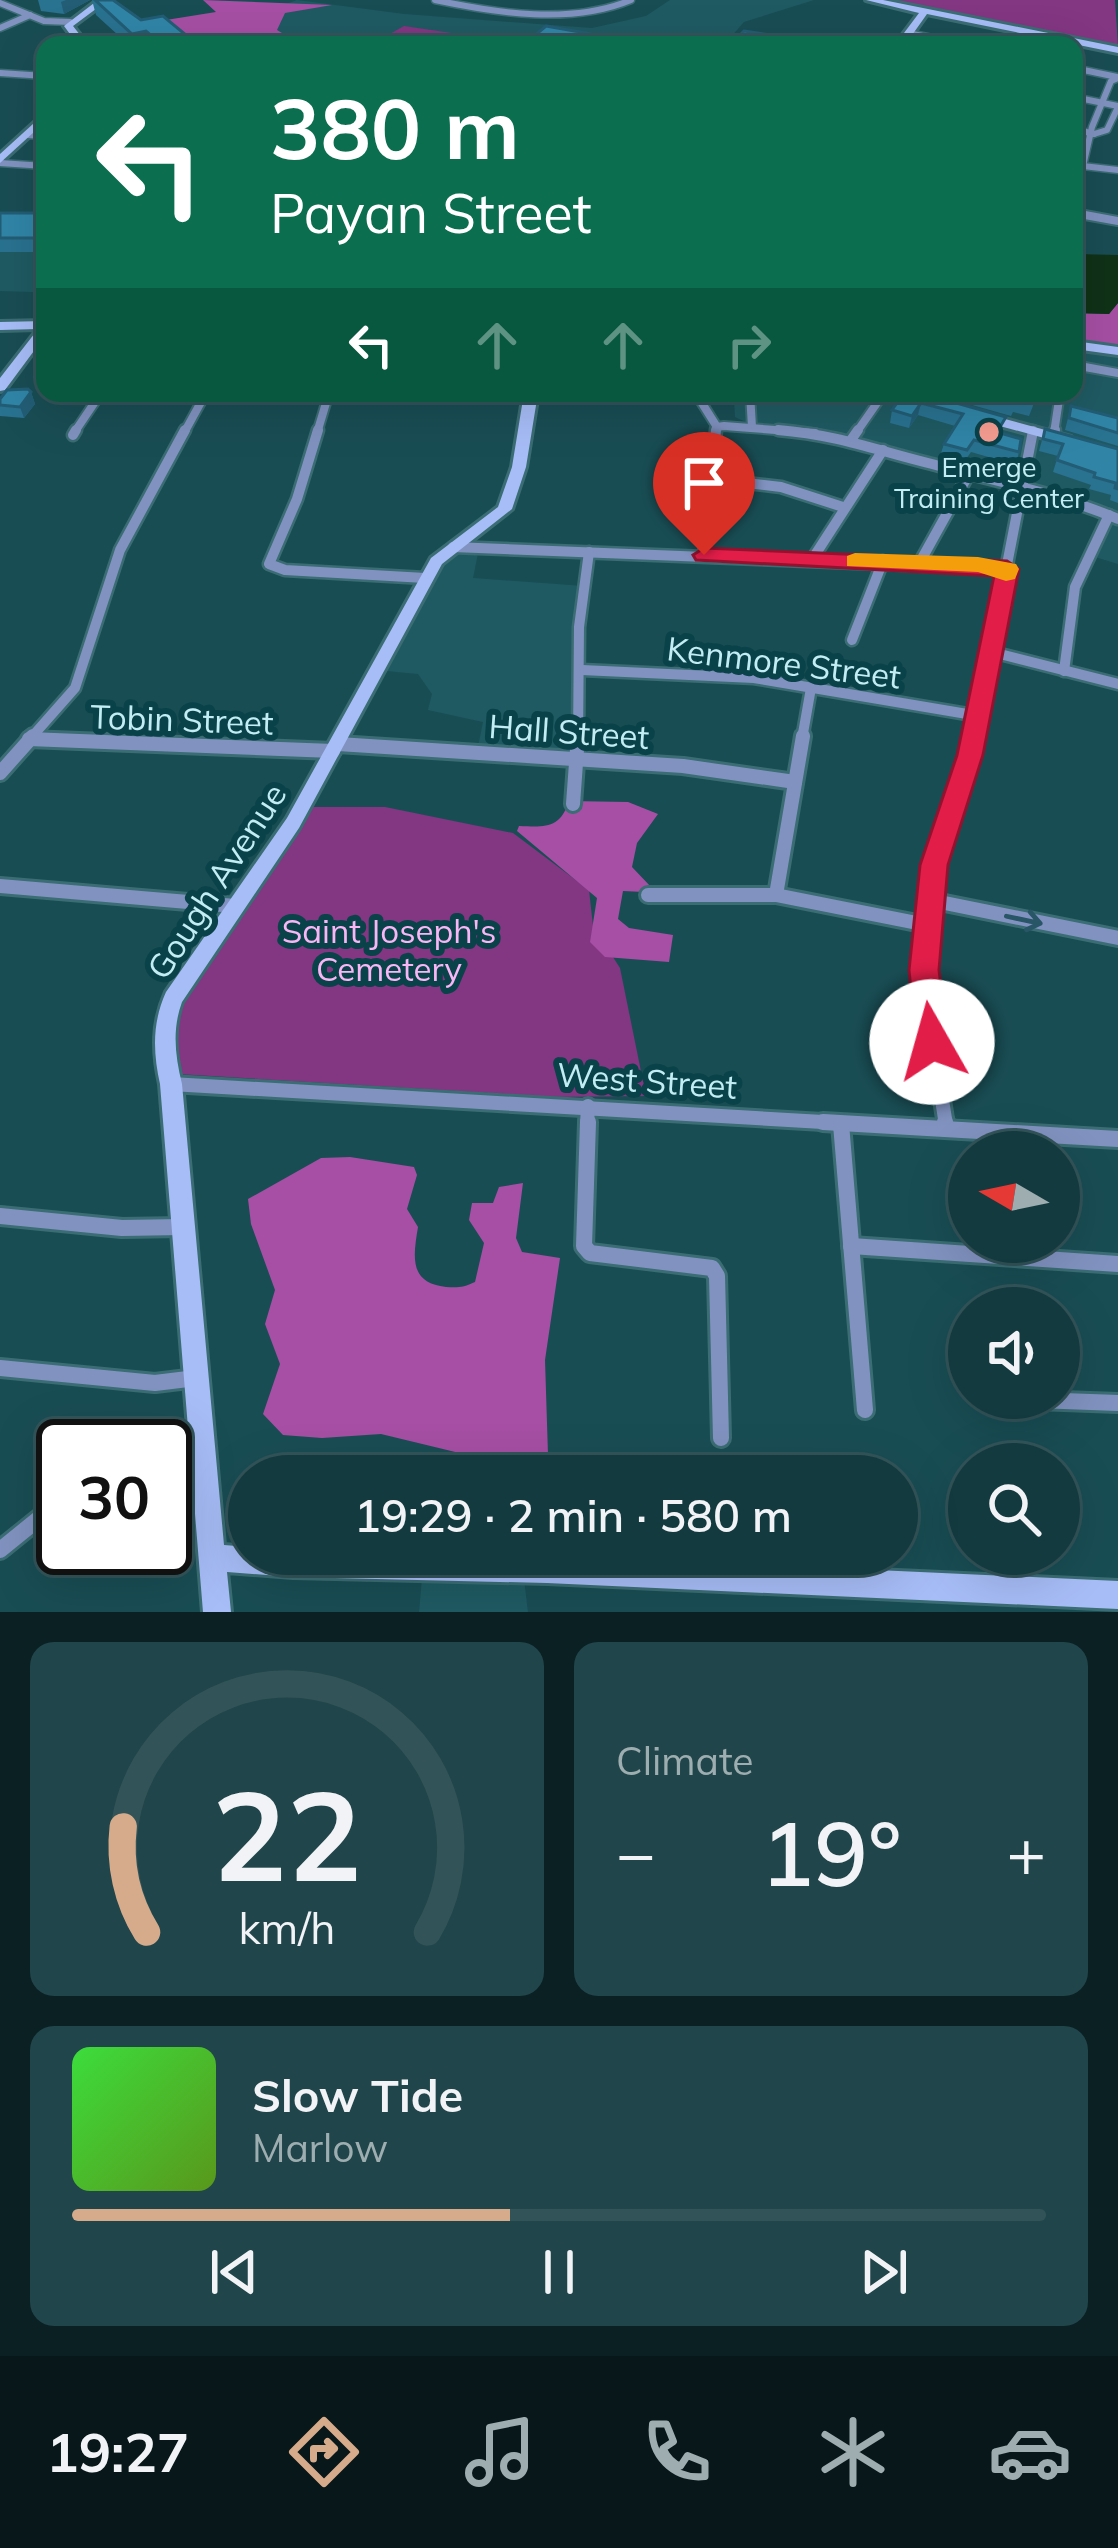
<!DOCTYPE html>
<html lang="en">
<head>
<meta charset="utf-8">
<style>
	body { margin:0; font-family:Mulish,sans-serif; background:#20454a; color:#f1f3f6; height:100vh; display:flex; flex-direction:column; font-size:45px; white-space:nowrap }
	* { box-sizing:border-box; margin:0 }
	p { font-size:39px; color:#9dadb0 }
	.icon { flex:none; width:66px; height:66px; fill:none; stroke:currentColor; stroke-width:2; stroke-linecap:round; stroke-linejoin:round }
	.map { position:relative; height:1612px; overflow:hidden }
	.sheet { display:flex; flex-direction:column; gap:30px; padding:30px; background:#0a2023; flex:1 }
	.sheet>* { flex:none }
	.top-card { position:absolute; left:36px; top:36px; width:1047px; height:366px; border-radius:24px; box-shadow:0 12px 48px #0002,0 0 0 3px #325459; background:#0b6e4f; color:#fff; overflow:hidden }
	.needle { width:78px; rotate:279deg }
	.controls { position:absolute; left:948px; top:1131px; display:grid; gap:24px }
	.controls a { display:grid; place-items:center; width:132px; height:132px; border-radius:50%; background:#133a3f; box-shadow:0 12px 48px #0002,0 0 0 3px #325459; font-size:60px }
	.speed { position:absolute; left:36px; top:1419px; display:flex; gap:24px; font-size:60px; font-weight:700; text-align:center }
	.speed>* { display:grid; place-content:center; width:156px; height:156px; border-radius:50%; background:#133a3f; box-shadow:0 12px 48px #0002,0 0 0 3px #325459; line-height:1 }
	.speed .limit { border:6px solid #111; border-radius:18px; background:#fff; color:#111 }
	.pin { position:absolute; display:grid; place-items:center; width:102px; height:102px; color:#fff; margin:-123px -51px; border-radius:50% 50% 50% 0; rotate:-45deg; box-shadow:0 0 12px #0007 }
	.pin .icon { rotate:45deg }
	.me { position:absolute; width:132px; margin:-66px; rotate:353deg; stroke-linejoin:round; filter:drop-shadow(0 0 9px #0008) }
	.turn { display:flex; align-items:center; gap:42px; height:252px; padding:0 36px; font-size:54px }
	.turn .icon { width:156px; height:156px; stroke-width:2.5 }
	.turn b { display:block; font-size:84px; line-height:102px }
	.lanes { display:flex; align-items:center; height:114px; padding:0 36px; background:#0003; justify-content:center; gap:60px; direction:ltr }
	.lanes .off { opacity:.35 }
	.big { font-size:90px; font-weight:600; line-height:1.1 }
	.sheet .tile { flex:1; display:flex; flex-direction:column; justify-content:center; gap:18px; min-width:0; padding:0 42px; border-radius:24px; background:#20454a }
	.sheet .dial { align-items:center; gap:0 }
	.dial svg { height:312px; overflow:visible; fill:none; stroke:#325459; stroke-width:7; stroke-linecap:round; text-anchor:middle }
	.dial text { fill:#f1f3f6; stroke:none }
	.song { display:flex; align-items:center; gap:36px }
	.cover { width:144px; height:144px; border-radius:18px; background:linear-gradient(135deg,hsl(120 70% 55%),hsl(90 70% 35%)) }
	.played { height:12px; border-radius:6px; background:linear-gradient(90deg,#d6ab8b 45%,#325459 45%) }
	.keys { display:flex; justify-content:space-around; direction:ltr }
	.heat { display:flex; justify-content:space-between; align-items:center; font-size:66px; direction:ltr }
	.sheet .tiles { flex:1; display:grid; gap:30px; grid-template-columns:1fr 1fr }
	.tile:last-child { grid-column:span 2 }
	.trip { position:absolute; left:228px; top:1455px; width:690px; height:120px; border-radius:60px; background:#133a3f; box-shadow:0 12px 48px #0002,0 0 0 3px #325459; font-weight:600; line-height:120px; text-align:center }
	.tab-bar { display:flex; height:192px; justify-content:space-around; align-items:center; background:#081719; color:#9dadb0 }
	.tab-bar .icon { width:84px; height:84px }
	.tab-bar .current { color:#d6ab8b }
	.tab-bar b { font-size:54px; color:#f1f3f6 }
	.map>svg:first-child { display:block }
</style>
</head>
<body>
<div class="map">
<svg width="1118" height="1612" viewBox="0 0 1118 1612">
	<rect width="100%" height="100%" fill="#194d54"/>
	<g fill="#1f5a62">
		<path d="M297 0 404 14 592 28 646 16 670 0H814L744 22 724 45H259L218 30Z"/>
		<path d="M0 219 45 222V278L33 292 0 291Z"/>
		<path d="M1074 349 1118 351V564L1089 555 1108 514 1021 483 754 426 735 417 734 398 686 393H1074Z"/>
		<path d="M479 548 473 578 583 586 575 658 585 670 579 759 477 752 483 722 428 710 432 694 418 674 377 670 440 554Z"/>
		<path d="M423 1567 523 1571 528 1612H419Z"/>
	</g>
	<g fill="#833682">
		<path d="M880 0H1115L1118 47Z"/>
		<path d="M404 26 479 37 468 45 372 44Z"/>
		<path d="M312 807H385L513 833 589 890 593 926 620 968 646 1096 554 1097 177 1074 169 1016Z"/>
	</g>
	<g fill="#a64fa4">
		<path d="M203 0 332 5 285 13 277 30 302 45H210L165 25 166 20 216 12Z"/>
		<path d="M1118 303V351L1074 345V313L1109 314Z"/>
		<path d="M569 801 628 802 658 814 637 843 632 867 651 887 644 892 623 891 618 919 629 928 673 935 669 962 605 957 590 942 597 898 517 831 519 826C545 827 560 829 569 801Z"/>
		<path d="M350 1157 414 1167 417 1175 407 1209 418 1227C413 1257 409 1283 446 1287 459 1288 464 1287 475 1282L484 1243 469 1220 472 1203H493L499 1187 523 1183 516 1238 522 1252 560 1258 545 1360 548 1455 521 1468 381 1434 322 1438 283 1435 263 1414 280 1364 265 1324 275 1290 251 1224 248 1199 321 1158Z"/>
	</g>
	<path fill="#103217" d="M1074 254 1118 255V303L1109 314 1074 313Z"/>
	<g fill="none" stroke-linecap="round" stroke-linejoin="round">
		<defs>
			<g id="street-far4">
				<path d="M435 0C497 13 571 25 631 0"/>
				<path d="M0 3 44 21 70 22"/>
				<path d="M0 28 30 15"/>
				<path d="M908 33 966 45"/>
				<path d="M1074 68 1117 77"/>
				<path d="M0 73 45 76"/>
				<path d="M1074 97 1118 106"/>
				<path d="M1074 129 1094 134"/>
				<path d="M1094 134 1107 130 1118 107"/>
				<path d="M27 135 45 136"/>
				<path d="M0 163 45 166"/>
				<path d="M1074 165 1118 170"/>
				<path d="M1083 166 1092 127 1111 81 1118 78"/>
			</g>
			<g id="street-far3">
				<path d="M1074 213 1118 221"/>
				<path d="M1074 365 1118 373"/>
				<path d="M750 393 752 427"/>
				<path d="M700 400 717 427"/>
				<path d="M74 433 101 393"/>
				<path d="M184 433 206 393"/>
				<path d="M317 433 329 393"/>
				<path d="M715 433 717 427 724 426 815 433"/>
				<path d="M856 433 884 393"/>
				<path d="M1054 433 1060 393"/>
			</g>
			<g id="street-far2">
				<path d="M318 430 297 499 269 564 285 570 425 578"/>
				<path d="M778 430C838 435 875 450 932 464 998 482 1054 492 1118 519"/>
				<path d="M73 435 76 430"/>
				<path d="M1054 436 1055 430"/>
				<path d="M851 440 858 430"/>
				<path d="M712 479 781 487 843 507"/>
				<path d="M453 547 1007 569"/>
				<path d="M704 555 716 430"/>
				<path d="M813 558 883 450"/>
				<path d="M920 562 970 472"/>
				<path d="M852 640 883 561"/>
				<path d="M992 652 1118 684"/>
				<path d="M582 670 754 678 979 716"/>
				<path d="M1064 671 1075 587 1109 515"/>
				<path d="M30 739 75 688 120 550 185 430"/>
				<path d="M578 739 579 627 589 552"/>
				<path d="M802 739 811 688"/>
				<path d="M973 739 1033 431"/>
			</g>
			<g id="street-far1">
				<path d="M29 739 333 751"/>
				<path d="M338 744 683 766 795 782"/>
				<path d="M0 773 33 736"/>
				<path d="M573 804 578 736"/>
				<path d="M0 886 235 906"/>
				<path d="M648 895H776L927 925"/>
				<path d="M776 895 803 736"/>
				<path d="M930 900 1118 938"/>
				<path d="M171 1084 875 1125"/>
				<path d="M587 1125 588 1106"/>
				<path d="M946 1125 924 987 934 865 974 736"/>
			</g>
			<g id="street">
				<path d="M588 1122 584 1246 590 1253 712 1268 717 1276 721 1438"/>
				<path d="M823 1122 1118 1139"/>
				<path d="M945 1122 946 1128"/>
				<path d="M841 1124 865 1410"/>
				<path d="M0 1216 122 1228 181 1227"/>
				<path d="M851 1246 1118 1264"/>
				<path d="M0 1368 155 1383 196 1378"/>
				<path d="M980 1398 1118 1403"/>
				<path d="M165 1459 204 1458"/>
				<path d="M0 1550 63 1499"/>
			</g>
			<g id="secondary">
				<path d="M98 0H108L73 26 88 45H78L64 26Z"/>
				<path d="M866 0H883L1118 47V53L927 14 905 45H895L919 13Z"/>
				<path d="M45 113V122L0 163V154Z"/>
				<path d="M45 321V336L5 390 0 391V378L38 329 0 330V322Z"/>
				<path d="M1074 341 1118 347V355L1074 349Z"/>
				<path d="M524 393H538L526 467 512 509 442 564 299 828 182 1002C172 1029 175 1056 182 1084L224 1545 249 1547V1554L547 1555 1118 1581V1609L547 1583 293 1577 227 1572 231 1612H203L160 1084C153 1052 152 1023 166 992L287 818 431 558 498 507 512 467Z"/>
				<path d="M983 413 1071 437 1073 440 1066 444 978 420V414Z"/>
			</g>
		</defs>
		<use href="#street-far4" stroke="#3b6d74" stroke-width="9"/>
		<use href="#street-far3" stroke="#3b6d74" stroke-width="12"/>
		<use href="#street-far2" stroke="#3b6d74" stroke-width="15"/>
		<use href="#street-far1" stroke="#3b6d74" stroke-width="20"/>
		<use href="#street" stroke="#3b6d74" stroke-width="22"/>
		<use href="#secondary" stroke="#3b6d74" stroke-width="6"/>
		<use href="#street-far4" stroke="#8192c0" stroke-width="6"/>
		<use href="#street-far3" stroke="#8192c0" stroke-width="8"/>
		<use href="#street-far2" stroke="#8192c0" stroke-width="10"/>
		<use href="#street-far1" stroke="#8192c0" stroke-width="14"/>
		<use href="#street" stroke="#8192c0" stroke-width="16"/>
		<use href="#secondary" fill="#a7bdf7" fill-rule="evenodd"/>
	</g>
	<g fill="#297290">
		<path d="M38 0H90L64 14 41 11Z"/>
		<path d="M92 0H113L141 20 192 40V45H129L96 15Z"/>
		<path d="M0 213H45V247L42 252H0Z"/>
		<path d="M45 335V364L40 363 36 349Z"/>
		<path d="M31 392 35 404 24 418 0 416V399Z"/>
		<path d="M852 393H874L867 403 851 398Z"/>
		<path d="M904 393 1002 430 1000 433 1019 452 1016 465 971 452 964 462 940 456 944 444 955 426 918 415 909 428 890 423 892 410Z"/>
		<path d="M930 393H1038L1029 416 1013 412 1011 416Z"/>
		<path d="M1071 406 1118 418V446L1065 430Z"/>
		<path d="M1045 429 1118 449V503L1110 500 1111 495 1089 489 1091 485 1053 472 1058 456 1039 451Z"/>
	</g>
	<g fill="#225d75">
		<path d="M66 0H90L64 14 61 2Z"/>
		<path d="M146 31 149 45H135L132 34Z"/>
		<path d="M169 35 171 45H156L154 38Z"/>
		<path d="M45 226V247L42 252 38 238Z"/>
		<path d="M31 392 35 404 24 418 20 407Z"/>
		<path d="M921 403 918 415 909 428 912 416Z"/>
	</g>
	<g fill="#3085a7" stroke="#225d75" stroke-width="3">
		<path d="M95 0H113L141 20 163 16 192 40 179 43 169 35 154 38 146 31 132 34Z"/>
		<path d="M546 26 654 45H523Z"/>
		<path d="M744 31 798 39 793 45 731 44Z"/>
		<path d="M0 213H45V226L38 238H0Z"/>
		<path d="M45 335V349H36Z"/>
		<path d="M28 389 31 392 20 407 0 405V399L7 390Z"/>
		<path d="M904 393H921L1006 417 997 432 1021 439 1019 452 974 440 967 450 944 444 963 414 921 403 912 416 892 410Z"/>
		<path d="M987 393H1038L1033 401 1017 397 1015 401Z"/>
		<path d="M1071 406 1118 418V433L1069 418Z"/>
		<path d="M1045 429 1118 449V489L1115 488 1116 483 1094 477 1095 473 1057 460 1063 444 1043 439Z"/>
	</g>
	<defs><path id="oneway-shaft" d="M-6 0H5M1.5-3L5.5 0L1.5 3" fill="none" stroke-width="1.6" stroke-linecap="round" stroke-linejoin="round" transform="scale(3)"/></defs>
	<use stroke="#285667" href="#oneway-shaft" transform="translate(1024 920) rotate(12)"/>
	<path fill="#e11d48" stroke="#92132f" stroke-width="3" d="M704 548 1007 561 1019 569 983 755 948 865 939 970 948 1042 943 1051 932 1055 921 1051 916 1042 909 970 920 865 957 755 994 576 696 560 693 555Z"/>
	<path fill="#f59e0b" d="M855 553 978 557 1016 564 1019 569 1015 579 1006 581 978 572 847 566V556Z"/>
	<circle fill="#f59c90" stroke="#0a4249" stroke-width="4.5" cx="989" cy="432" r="12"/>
	<g text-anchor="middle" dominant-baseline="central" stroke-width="12" stroke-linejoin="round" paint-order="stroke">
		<g font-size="27" fill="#c2edf4" stroke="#0a4249">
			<text x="989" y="467">Emerge<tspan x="989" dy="31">Training Center</tspan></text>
		</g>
		<g font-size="33" fill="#c2edf4" stroke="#0a4249">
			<text transform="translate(784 662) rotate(7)">Kenmore Street</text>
			<text transform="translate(182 719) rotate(2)">Tobin Street</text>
			<text transform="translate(569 731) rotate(4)">Hall Street</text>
			<text transform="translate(216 881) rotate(-57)">Gough Avenue</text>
			<text transform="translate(647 1080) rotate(4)">West Street</text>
		</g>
		<g font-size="33" fill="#f9b6f5" stroke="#0a4249">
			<text x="389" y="930">Saint Joseph's<tspan x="389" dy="38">Cemetery</tspan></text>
		</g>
	</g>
</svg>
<div class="controls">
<a><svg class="needle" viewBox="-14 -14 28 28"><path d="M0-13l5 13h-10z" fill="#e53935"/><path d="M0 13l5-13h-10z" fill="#9dadb0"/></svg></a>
<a><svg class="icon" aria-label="sound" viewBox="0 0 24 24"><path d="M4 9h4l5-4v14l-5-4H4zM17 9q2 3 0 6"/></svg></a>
<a><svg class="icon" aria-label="search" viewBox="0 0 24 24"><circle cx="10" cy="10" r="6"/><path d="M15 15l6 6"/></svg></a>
</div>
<div class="speed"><div class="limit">30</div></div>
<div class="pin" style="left:704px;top:555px;background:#d93025"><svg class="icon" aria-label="arrive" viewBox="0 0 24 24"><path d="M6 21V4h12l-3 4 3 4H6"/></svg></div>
<svg class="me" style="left:932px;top:1042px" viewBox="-20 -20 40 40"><circle r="19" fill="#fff"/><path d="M0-13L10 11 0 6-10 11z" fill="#e11d48"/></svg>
<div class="trip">19:29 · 2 min · 580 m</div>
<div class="top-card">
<div class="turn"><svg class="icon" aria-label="left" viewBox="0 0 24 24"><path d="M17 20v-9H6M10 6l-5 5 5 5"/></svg><div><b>380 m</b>Payan Street</div></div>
<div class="lanes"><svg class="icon" aria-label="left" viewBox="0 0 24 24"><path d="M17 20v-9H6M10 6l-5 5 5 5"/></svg><svg class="icon off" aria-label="ahead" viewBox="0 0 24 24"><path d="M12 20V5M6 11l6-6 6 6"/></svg><svg class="icon off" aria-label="ahead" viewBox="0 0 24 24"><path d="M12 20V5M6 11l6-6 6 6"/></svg><svg class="icon off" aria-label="right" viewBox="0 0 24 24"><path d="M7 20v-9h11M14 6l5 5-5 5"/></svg></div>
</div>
</div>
<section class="sheet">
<div class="tiles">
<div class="tile dial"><svg viewBox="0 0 100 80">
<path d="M14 69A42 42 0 1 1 86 69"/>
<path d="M14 69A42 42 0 0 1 8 42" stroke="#d6ab8b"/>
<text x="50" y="56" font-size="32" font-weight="700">22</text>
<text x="50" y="72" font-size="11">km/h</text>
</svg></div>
<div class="tile"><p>Climate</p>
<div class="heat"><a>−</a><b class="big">19°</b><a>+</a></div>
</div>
<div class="tile">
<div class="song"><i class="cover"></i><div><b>Slow Tide</b><p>Marlow</p></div></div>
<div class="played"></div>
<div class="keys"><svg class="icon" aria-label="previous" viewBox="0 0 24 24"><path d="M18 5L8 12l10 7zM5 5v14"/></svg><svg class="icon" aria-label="pause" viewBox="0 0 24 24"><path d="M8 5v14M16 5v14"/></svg><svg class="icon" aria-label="next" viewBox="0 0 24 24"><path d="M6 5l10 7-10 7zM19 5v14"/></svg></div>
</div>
</div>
</section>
<nav class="tab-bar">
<b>19:27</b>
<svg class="icon current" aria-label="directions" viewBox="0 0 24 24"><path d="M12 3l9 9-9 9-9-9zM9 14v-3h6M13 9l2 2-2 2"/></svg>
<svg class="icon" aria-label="music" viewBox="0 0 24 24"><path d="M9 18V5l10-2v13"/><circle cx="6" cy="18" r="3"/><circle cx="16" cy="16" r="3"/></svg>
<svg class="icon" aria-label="phone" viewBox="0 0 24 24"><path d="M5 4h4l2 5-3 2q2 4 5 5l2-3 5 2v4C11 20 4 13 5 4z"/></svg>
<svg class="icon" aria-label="climate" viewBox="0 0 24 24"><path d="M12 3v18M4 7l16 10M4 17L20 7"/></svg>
<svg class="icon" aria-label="car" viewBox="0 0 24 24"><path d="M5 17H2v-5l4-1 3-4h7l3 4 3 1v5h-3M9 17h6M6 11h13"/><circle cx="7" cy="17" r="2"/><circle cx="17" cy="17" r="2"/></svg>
</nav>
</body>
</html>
